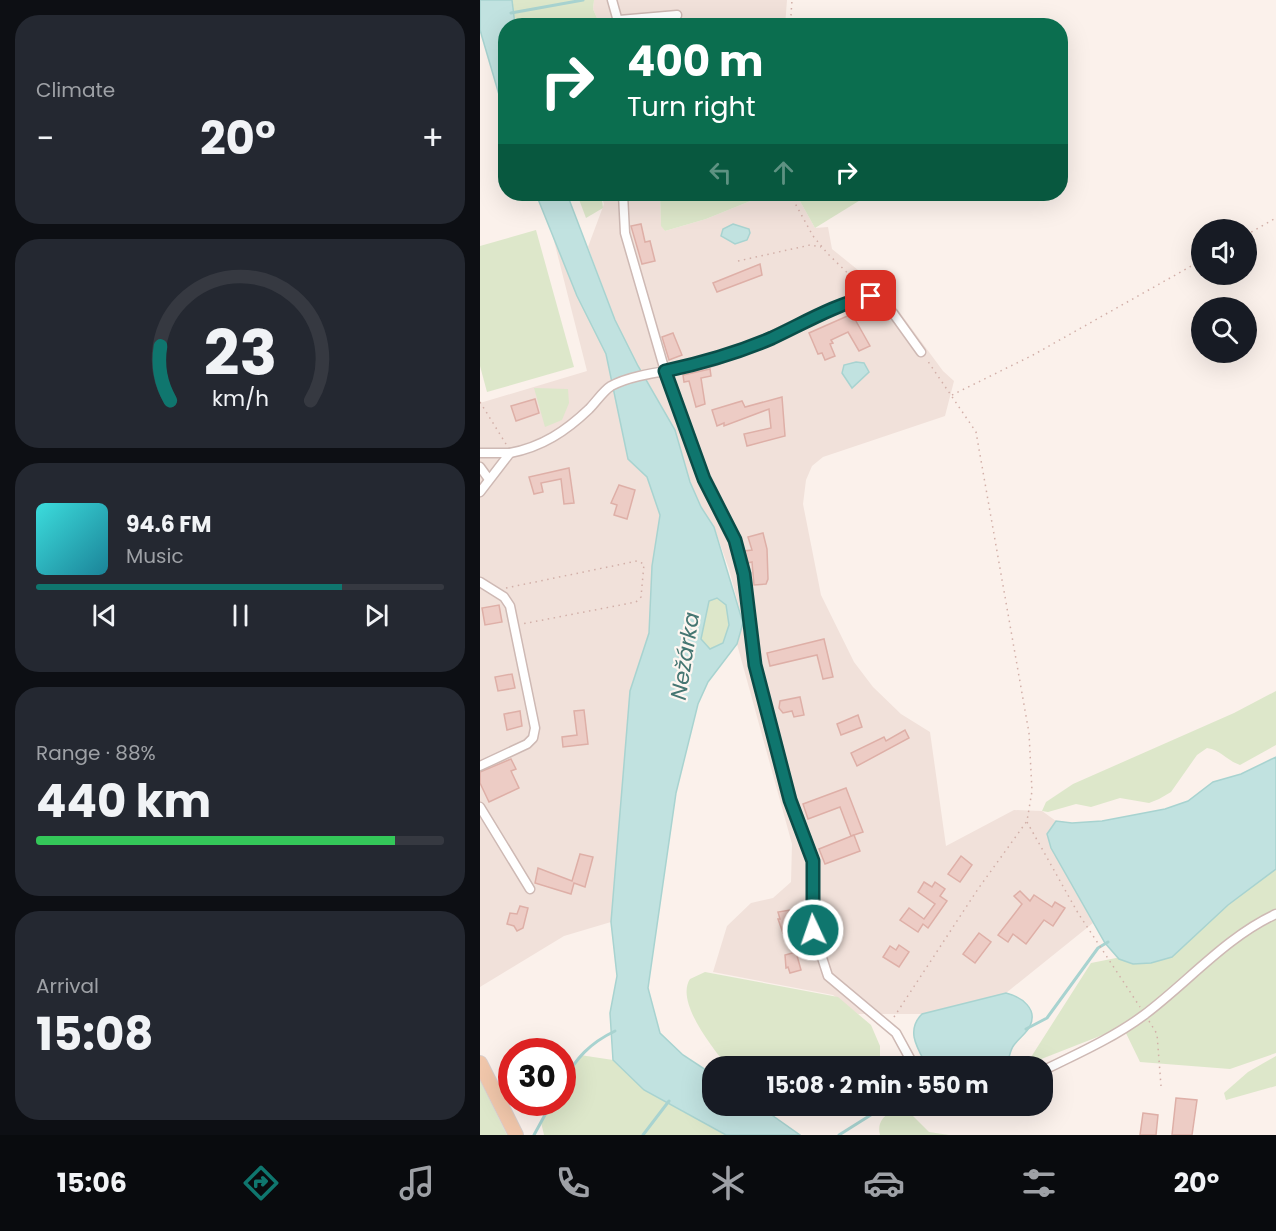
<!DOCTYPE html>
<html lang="en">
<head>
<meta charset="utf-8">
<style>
	body { margin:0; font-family:Poppins,sans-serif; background:#242831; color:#f1f3f6; height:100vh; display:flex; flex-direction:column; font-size:22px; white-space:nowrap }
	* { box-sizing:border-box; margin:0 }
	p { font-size:20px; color:#9ea1a6 }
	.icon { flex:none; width:33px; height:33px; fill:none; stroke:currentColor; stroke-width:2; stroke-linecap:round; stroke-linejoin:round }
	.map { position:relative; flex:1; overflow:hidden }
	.panel { display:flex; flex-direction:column; gap:15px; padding:15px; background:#0d0f14; width:480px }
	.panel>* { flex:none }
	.banner { position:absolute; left:18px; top:18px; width:570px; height:183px; border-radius:24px; box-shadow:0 6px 24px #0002; background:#0b6e4f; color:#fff; overflow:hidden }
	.tools { position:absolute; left:711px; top:219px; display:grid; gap:12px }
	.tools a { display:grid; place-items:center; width:66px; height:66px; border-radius:50%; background:#171b24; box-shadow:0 6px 24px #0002; font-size:30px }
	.speed { position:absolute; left:18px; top:1038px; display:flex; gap:12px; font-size:30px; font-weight:700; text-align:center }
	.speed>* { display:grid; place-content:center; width:78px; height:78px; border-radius:50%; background:#171b24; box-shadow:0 6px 24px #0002; line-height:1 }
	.speed .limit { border:9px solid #d22; background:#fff; color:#111 }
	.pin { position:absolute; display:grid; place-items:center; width:51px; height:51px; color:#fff; margin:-26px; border-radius:12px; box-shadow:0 3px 9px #0006 }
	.me { position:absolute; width:66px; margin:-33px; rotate:357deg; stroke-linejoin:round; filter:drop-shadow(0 0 4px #0008) }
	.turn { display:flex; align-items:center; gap:21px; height:126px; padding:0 30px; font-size:27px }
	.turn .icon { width:78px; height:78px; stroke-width:2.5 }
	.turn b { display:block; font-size:42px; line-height:51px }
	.lanes { display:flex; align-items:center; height:57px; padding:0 30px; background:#0003; justify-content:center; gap:30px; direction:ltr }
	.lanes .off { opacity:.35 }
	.big { font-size:45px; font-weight:700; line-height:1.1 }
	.panel .tile { flex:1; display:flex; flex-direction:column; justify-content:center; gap:9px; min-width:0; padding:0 21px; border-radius:24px; background:#242831 }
	.panel .dial { align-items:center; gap:0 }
	.dial svg { height:156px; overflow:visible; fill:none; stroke:#363941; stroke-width:7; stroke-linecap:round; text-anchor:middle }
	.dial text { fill:#f1f3f6; stroke:none }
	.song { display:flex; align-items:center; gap:18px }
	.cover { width:72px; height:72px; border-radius:9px; background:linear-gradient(135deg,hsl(180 70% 55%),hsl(190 70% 35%)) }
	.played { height:6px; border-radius:3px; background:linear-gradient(90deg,#0f766e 75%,#363941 75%) }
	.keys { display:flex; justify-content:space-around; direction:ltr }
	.heat { display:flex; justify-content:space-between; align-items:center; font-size:33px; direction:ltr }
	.charge { height:9px; border-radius:4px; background:linear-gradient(90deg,#34c759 88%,#363941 0) }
	.trip { position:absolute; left:222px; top:1056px; width:351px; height:60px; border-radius:24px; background:#171b24; box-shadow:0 6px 24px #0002; font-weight:700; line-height:60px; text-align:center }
	.dock { display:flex; height:96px; justify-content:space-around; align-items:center; background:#090b0e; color:#9ea1a6 }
	.dock .icon { width:42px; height:42px }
	.dock .on { color:#0f766e }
	.dock b { font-size:27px; color:#f1f3f6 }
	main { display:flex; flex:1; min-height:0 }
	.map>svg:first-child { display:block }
</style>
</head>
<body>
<main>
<section class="panel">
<div class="tile"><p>Climate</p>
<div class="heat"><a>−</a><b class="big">20°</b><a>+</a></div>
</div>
<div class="tile dial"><svg viewBox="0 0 100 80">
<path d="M14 69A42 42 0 1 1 86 69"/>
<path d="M14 69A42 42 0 0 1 9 41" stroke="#0f766e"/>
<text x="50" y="56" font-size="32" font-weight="700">23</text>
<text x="50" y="72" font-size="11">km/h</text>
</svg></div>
<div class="tile">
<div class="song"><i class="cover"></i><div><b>94.6 FM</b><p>Music</p></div></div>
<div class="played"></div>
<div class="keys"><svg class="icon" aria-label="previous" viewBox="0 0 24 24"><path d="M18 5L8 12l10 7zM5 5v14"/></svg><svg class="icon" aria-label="pause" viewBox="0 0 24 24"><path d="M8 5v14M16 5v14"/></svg><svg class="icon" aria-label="next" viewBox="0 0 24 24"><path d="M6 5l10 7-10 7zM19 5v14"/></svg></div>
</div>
<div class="tile"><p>Range · 88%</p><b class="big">440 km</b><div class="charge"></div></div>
<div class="tile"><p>Arrival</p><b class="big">15:08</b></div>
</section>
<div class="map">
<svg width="796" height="1135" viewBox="0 0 796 1135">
	<rect width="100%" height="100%" fill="#fbf1eb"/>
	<g fill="#f1e1da">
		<path d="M114 0H307L305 26 120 25 113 9Z"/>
		<path d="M121 194H180L181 225 185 231 226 219 288 194H316L335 228 348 227 352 249 404 291 463 371 474 381 465 416 343 457 332 466 326 480 323 504 341 595 374 662 393 687 421 714 450 732 466 846 534 810 562 811 576 821 567 834 571 848 613 923 526 993 442 1014H378L353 995 233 972 247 926 271 903 293 898 311 882 312 844 257 644 263 622 249 569 234 527 221 507 210 482 195 430 158 366 135 320 108 247 124 204Z"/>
		<path d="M71 229 97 296 126 354 148 459 167 477 180 515 172 566 169 634 150 691 131 922 84 936 0 987V403L107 371Z"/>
	</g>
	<g fill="#dde7ca">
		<path d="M32 0H114L113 9 120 25H35Z"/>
		<path d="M97 194H121L123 208 106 218Z"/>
		<path d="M180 194H288L226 219 185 231 181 226Z"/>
		<path d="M316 194H380L382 199 335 228Z"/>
		<path d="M56 230 94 367 7 392 0 366V246Z"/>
		<path d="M54 388 88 389 89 403 82 420 65 427Z"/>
		<path d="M237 598 246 604 249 625 243 643 230 649 221 639 229 600Z"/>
		<path d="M796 691V745L760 765C746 760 741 750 727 748L717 755 691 792 679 799 669 803 640 798 611 807 596 804 568 812 562 811 566 802 593 784 754 713Z"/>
		<path d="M796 863V1053L750 1069 660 1062 643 1027 546 1065 611 963 636 958 678 956Z"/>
		<path d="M225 972 358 997 391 1025 400 1046V1066H247C233 1048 195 1002 210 979Z"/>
		<path d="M100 1055 133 1060 164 1090 246 1135H64L61 1122 72 1103 82 1102 83 1085Z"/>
		<path d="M796 1056V1086L746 1100 744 1093 768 1072Z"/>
		<path d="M0 1080 27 1135H0Z"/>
		<path d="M426 1109 449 1132 469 1135H400C396 1117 410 1111 426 1109Z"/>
	</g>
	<g fill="#c1e2e0" stroke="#a8d3d0" stroke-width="1.5" fill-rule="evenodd">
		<path d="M0 0H32L35 25 26 26 25 115 0 30Z"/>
		<path d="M56 194H87L135 320 158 366 195 430 210 482 221 507 234 527 263 623 257 644 228 682 218 704 196 793 168 988 180 1033 203 1055 232 1074V1106H279L320 1135H246L164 1090 133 1060 130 1013 137 976 131 922 150 691 169 633 172 566 180 515 167 477 148 459 126 354 97 296ZM237 598 246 605 249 625 243 643 230 649 221 639 229 601Z"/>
		<path d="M253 224 269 229 270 233 267 240 255 244 241 236 243 229Z"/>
		<path d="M376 362 384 363 389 372 372 388 362 373 364 365Z"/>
		<path d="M796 757V869L748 905 692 957 671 963 653 964 639 959 625 943 571 848 567 834 576 821 592 823 622 821 685 809 708 801 733 782 761 774Z"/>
		<path d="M526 993C542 997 558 1009 550 1026 547 1033 539 1038 534 1045 529 1051 530 1060 525 1066H447C438 1049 425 1031 442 1014Z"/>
	</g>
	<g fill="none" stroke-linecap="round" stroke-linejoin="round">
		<g stroke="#a8d3d0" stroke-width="3">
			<path d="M31 13 103 0"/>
			<path d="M546 1029 567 1018 618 948 628 942"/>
			<path d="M82 1083C96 1058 110 1043 135 1031"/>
			<path d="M54 1135 72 1102"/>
			<path d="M163 1135 189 1101"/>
			<path d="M359 1135 405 1106"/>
		</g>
	</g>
	<g fill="#edccc5" stroke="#deafa7" stroke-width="1.5">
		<path d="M161 224 165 242 170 241 175 261 162 264 151 226Z"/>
		<path d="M280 264 282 275 237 292 233 283Z"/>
		<path d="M372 314 390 346 379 351 368 332 351 340 353 343 350 344 355 356 345 360 342 353 338 354 329 333Z"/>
		<path d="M193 333 202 355 189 360 182 337Z"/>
		<path d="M230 369 231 376 221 378 225 404 216 407 209 381 204 382 203 375Z"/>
		<path d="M302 397 305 436 267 446 264 434 291 428 289 409 244 426V423L237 426 232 410 262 401 265 407Z"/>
		<path d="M55 399 59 413 36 421 31 406Z"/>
		<path d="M89 468 94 503 84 504 81 479 61 483 63 492 54 494 49 477Z"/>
		<path d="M139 485 155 490 147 519 134 515 137 505 131 503Z"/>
		<path d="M283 533 287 549 288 579 286 584 274 585 272 562 268 563 264 551 272 550 268 537Z"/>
		<path d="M19 605 22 622 5 625 2 608Z"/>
		<path d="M344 639 353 677 343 679 337 655 290 666 287 653Z"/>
		<path d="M32 674 35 688 18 691 15 677Z"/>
		<path d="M320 697 324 715 314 717 312 711 303 713 299 708 300 701Z"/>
		<path d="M104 710 108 744 83 747 82 737 97 735 94 711Z"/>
		<path d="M40 711 42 726 27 730 24 714Z"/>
		<path d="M378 715 382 727 361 735 357 724Z"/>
		<path d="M425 730 429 738 377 766 371 753 404 737 406 741Z"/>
		<path d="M31 759 36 769 31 771 39 788 9 802 0 783V772Z"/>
		<path d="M366 788 383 832 371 836 360 807 328 819 323 804Z"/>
		<path d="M374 835 380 851 345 864 339 849Z"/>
		<path d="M100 854 113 857 105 887 94 883 91 894 55 883 58 868 92 881Z"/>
		<path d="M481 856 492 865 480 882 468 874Z"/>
		<path d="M444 882 452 887 455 882 465 889 460 896 467 901 448 928 443 924 438 932 420 920 429 908 444 919 455 904 438 892Z"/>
		<path d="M540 891 550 901 554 895 572 907 575 902 585 908 573 926 564 920 546 944 533 934 528 942 518 935 542 904 534 896Z"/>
		<path d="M40 906 48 908 43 928 37 931 34 926 27 924 30 913 37 914Z"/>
		<path d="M310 910 316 923 313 924 315 930 303 933 298 919H300L298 912Z"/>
		<path d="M499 933 511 942 495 963 483 954Z"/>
		<path d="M419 945 429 952 419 967 403 957 410 946 416 950Z"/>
		<path d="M316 952 321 970 310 973 308 967 306 968 305 955Z"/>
		<path d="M696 1098 717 1100 712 1135H692Z"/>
		<path d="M663 1113 678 1115 676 1135H660Z"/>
	</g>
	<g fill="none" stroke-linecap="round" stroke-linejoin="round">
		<defs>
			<g id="street">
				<path d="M132 0 139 25"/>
				<path d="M139 20 197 15"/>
				<path d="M143 194 145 233 185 371 223 479 255 540 264 574 275 665 310 800 333 861V930L348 976 416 1033 434 1066"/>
				<path d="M0 453H30"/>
				<path d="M0 467 8 478"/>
				<path d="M0 492 30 453C62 447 86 431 109 409 116 402 123 391 131 386 158 371 205 371 234 361 287 342 336 309 391 296L413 313 441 352"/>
				<path d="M0 582 24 597 30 606 55 728 53 738 47 744 0 766"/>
				<path d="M0 807 50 889"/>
				<path d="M562 1071C597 1054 633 1038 664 1015 708 982 746 937 796 914"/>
			</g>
			<path id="primary" d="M0 1063 36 1135"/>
		</defs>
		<use href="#street" stroke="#ceb9b4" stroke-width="11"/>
		<use href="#primary" stroke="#d8cfce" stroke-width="16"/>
		<g stroke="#d2afa8" stroke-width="1.5" stroke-dasharray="1.5 4.5" stroke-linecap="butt">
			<path d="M305 26 311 15 312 0"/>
			<path d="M310 194 333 236 348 254 384 289"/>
			<path d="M766 235 796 218"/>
			<path d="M258 261 330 245 341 247"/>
			<path d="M472 395 553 355 722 260"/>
			<path d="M0 402 26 444"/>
			<path d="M26 588 157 561 164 564 161 597 156 602 42 624"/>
			<path d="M547 822 598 913 660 1007"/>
			<path d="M414 1017 498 889 547 821 552 791 549 733 496 432 447 360"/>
			<path d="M669 1021 677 1034 681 1086"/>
		</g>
		<use href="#street" stroke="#fff" stroke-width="8"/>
		<use href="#primary" stroke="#f1c7ab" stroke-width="14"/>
	</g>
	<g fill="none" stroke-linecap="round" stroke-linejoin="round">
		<defs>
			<path id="route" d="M333 930V861L310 800 275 665 264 574 255 540 224 479 185 371C222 363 257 353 292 338 324 323 356 304 391 296"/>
		</defs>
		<use href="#route" stroke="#0a4d48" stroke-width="15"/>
		<use href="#route" stroke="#0f766e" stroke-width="10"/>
	</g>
	<g text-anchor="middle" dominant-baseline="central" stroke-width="4.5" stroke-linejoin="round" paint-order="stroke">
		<g font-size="22" font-style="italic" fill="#457672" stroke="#fdf6f1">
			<text transform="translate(205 656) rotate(-81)">Nežárka</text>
		</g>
	</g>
</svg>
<div class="tools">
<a><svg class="icon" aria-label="sound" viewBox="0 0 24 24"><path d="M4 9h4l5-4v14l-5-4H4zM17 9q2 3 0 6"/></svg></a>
<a><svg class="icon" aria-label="search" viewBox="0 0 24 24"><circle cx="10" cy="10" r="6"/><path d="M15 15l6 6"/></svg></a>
</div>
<div class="speed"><div class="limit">30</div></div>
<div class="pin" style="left:391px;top:296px;background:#d93025"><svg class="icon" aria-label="arrive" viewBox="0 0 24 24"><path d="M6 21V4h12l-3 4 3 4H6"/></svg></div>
<svg class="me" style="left:333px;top:930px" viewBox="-20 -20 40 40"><circle r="17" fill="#0f766e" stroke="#fff" stroke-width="3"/><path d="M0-11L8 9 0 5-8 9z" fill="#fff"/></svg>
<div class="trip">15:08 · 2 min · 550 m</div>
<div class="banner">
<div class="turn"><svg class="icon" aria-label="right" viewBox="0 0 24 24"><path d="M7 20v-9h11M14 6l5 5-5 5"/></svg><div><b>400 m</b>Turn right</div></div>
<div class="lanes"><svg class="icon off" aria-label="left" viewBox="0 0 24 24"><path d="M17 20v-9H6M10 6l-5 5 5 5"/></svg><svg class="icon off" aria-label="ahead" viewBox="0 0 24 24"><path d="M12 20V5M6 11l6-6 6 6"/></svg><svg class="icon" aria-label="right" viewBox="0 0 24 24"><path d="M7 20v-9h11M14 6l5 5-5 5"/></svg></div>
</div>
</div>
</main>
<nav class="dock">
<b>15:06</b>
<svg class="icon on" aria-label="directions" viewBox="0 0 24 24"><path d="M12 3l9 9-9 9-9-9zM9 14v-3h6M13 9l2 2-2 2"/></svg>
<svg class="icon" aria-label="music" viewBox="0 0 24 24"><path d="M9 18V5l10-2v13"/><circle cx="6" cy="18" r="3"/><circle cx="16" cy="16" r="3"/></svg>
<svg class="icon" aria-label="phone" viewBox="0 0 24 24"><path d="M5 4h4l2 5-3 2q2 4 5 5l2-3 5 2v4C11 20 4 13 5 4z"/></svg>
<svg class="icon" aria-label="climate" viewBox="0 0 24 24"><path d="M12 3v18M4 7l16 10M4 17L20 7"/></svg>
<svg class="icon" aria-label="car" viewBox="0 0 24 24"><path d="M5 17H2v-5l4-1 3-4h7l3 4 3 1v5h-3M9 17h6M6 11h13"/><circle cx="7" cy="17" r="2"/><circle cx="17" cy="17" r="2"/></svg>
<svg class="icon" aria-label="filters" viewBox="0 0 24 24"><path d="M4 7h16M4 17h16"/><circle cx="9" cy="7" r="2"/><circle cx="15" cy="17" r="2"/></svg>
<b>20°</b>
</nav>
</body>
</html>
